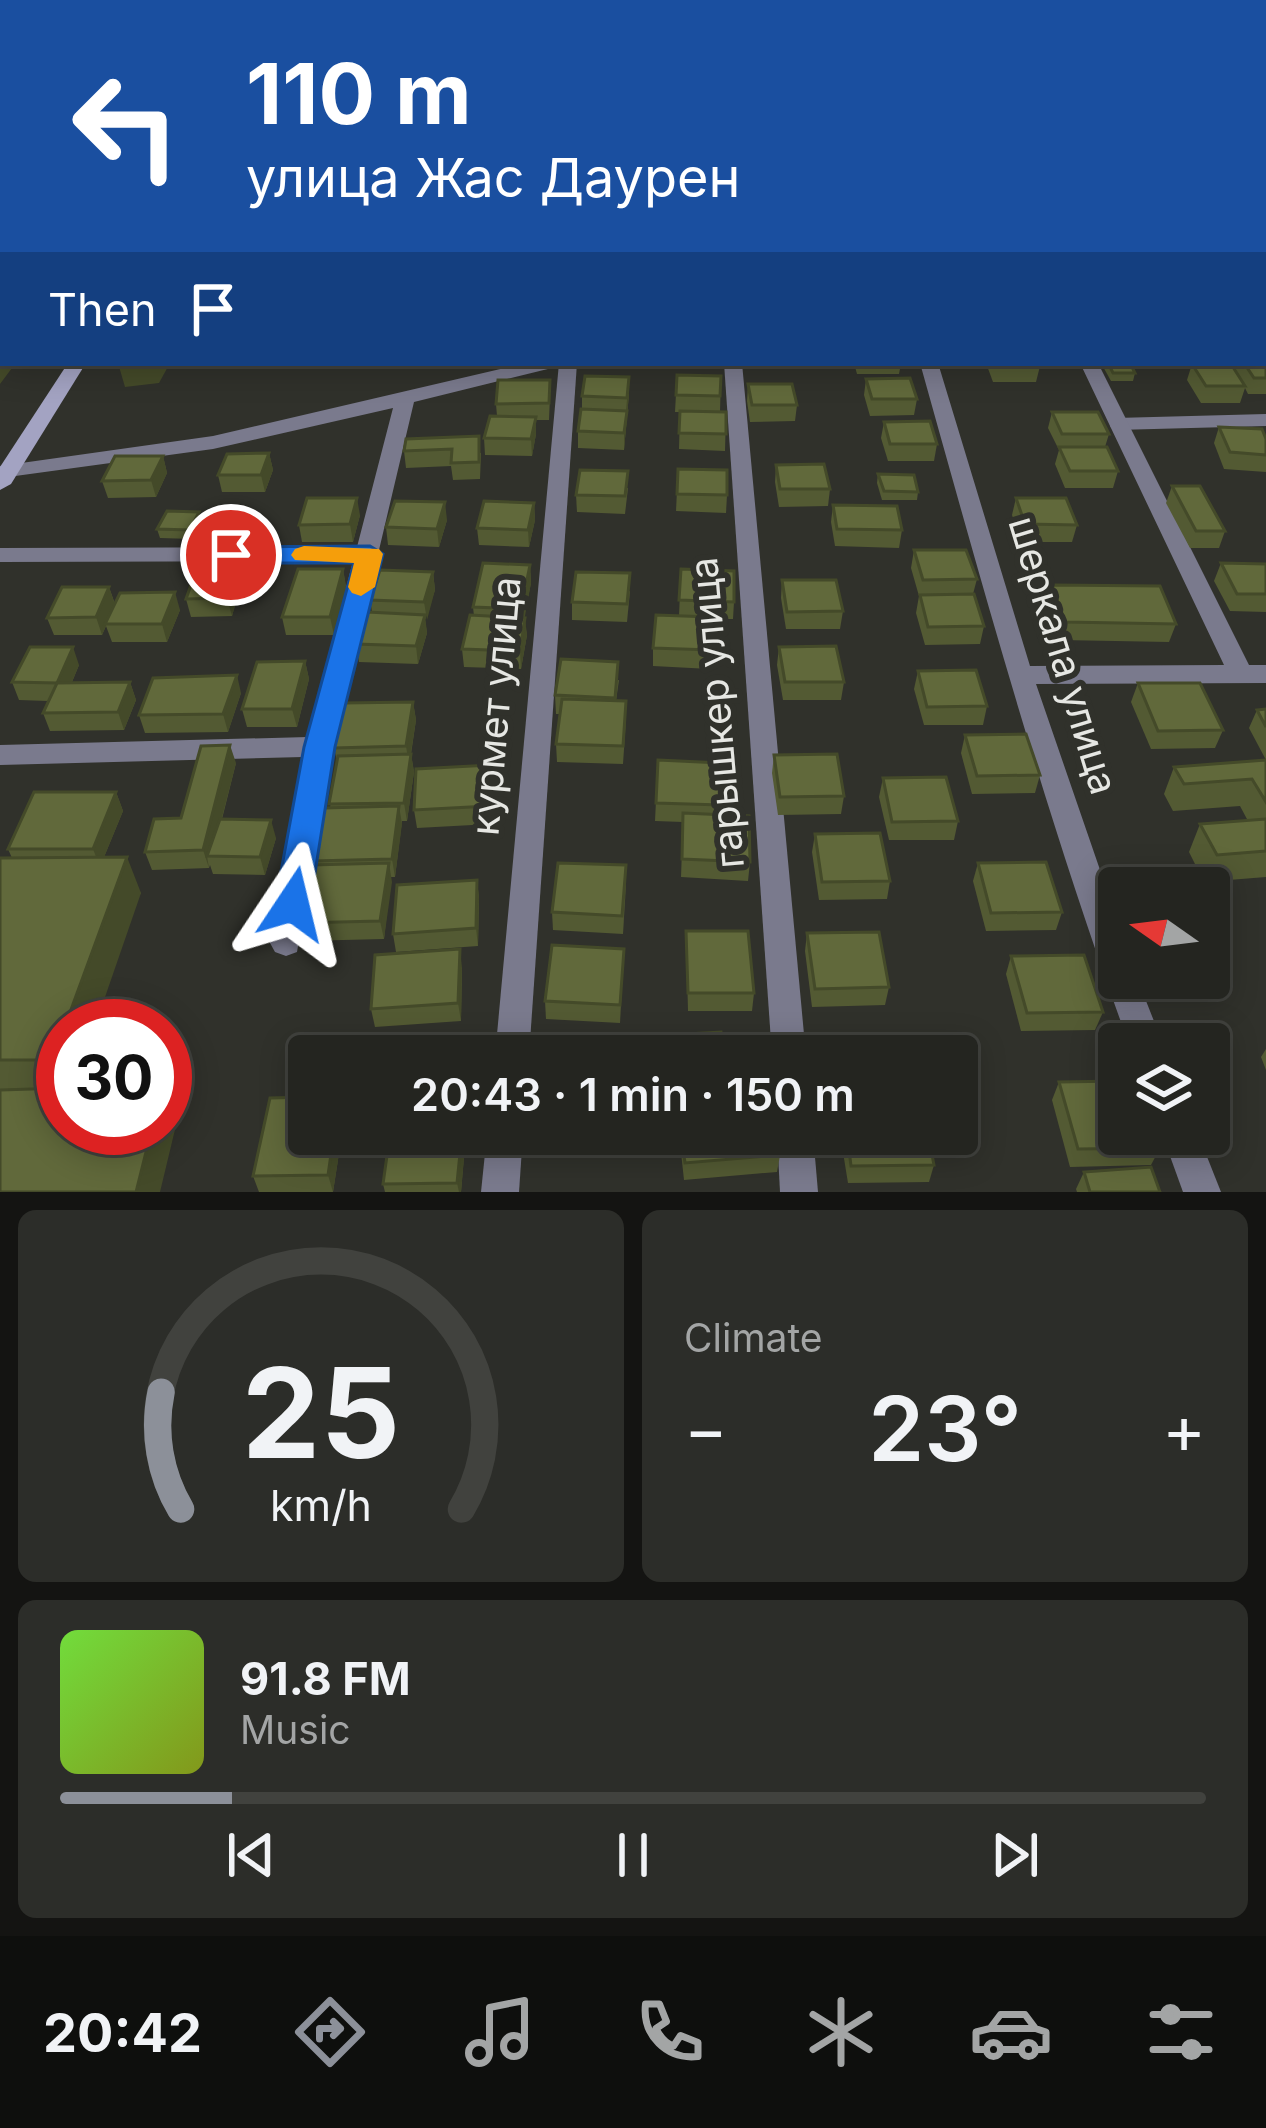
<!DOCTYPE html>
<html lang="en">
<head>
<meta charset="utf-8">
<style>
	body { margin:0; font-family:Inter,sans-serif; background:#2c2d29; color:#f1f3f6; height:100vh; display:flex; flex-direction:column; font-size:45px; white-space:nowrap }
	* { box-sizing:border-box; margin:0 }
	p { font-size:39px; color:#a3a5a5 }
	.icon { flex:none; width:66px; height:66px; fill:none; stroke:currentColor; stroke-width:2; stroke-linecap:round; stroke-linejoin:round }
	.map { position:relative; height:1192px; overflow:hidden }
	.details { display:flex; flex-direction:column; gap:18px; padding:18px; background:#141412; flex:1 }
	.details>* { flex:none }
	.banner { position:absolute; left:0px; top:0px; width:1266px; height:366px; box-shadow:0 6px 30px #0003,0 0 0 3px #41423e; background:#1a4fa0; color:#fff; overflow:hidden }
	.needle { width:78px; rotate:284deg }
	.controls { position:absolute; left:1098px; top:867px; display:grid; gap:24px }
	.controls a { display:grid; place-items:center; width:132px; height:132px; border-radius:12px; background:#242520; box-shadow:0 6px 30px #0003,0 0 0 3px #41423e; font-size:60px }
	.speed { position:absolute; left:36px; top:999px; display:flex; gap:24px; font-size:60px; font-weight:700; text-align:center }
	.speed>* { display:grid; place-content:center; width:156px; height:156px; border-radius:50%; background:#242520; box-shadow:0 6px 30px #0003,0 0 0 3px #41423e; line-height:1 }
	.speed .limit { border:18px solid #d22; background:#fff; color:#111 }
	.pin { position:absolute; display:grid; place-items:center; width:102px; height:102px; color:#fff; margin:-51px; border:6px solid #fff; border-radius:50%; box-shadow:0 3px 12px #0007 }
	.me { position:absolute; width:132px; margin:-66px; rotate:10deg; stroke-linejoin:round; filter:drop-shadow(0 0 9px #0008) }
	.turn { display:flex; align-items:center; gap:42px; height:252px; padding:0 48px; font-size:54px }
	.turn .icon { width:156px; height:156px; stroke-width:2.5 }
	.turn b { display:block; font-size:84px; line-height:102px }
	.then { display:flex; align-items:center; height:114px; padding:0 48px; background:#0003; gap:24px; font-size:45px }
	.big { font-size:90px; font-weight:600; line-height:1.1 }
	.details .card { flex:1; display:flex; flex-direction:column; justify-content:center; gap:18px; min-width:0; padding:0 42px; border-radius:18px; background:#2c2d29 }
	.details .dial { align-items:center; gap:0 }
	.dial svg { height:312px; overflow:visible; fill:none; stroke:#41423e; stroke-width:7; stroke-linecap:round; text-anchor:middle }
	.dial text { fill:#f1f3f6; stroke:none }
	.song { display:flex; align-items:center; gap:36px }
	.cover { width:144px; height:144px; border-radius:18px; background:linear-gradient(135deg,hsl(100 70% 55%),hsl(70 70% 35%)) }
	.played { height:12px; border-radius:6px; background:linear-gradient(90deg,#8c9099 15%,#41423e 15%) }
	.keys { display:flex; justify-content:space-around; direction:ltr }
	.heat { display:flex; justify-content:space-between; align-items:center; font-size:66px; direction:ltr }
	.details .tiles { flex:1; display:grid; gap:18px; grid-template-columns:1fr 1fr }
	.card:last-child { grid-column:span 2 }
	.trip { position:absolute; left:288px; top:1035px; width:690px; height:120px; border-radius:12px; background:#242520; box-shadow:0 6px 30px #0003,0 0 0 3px #41423e; font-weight:600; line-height:120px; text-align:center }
	.menu { display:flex; height:192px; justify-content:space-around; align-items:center; background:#0e0f0d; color:#a3a5a5 }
	.menu .icon { width:84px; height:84px }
	.menu .active { color:#8c9099 }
	.menu b { font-size:54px; color:#f1f3f6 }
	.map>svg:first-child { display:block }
</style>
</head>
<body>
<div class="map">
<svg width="1266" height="1192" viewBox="0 0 1266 1192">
	<rect width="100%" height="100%" fill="#30312b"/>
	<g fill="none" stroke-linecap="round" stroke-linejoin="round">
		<path stroke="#7a7a8d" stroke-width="8" d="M191 3 199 0"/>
		<path stroke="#7a7a8d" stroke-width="12" d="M1116 424 1266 420"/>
		<g fill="#7a7a8d" fill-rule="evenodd">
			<path d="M1263 67 1266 68V77L1263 76Z"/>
			<rect x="1263" y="126" width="3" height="8"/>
			<rect x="1263" y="209" width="3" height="10"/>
			<rect x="1263" y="296" width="3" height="10"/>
			<rect x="0" y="332" width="3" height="12"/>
			<path d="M526 363H558L556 367 414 402 379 550 382 554 377 559 333 747 297 952 286 956 275 952 270 943 303 757 0 765V745L308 737 353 561 0 562V548L357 547 393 408 213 449 8 477 0 475V466L213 436Z"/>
			<path d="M559 363H577L529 1056H495Z"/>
			<path d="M724 363H742L806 1056H772Z"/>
			<path d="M920 363H938L1030 666 1224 665 1080 363H1098L1249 665H1266V683L1036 684 1119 925V978H1137L1163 1044H1129C1047 821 984 592 920 363Z"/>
			<path d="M487 1134H523L519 1192H481Z"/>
			<path d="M777 1134H813L818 1192H780Z"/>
			<path d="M1162 1134H1198L1221 1192H1183Z"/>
		</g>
		<g fill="#a3a3c2" fill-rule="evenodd">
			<path d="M371 0 369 3H355L358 0Z"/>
			<path d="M3 205V215L0 216V206Z"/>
			<path d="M68 363H86L11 484 0 490V467Z"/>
		</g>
	</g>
	<g fill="#535a33">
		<path d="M1266 356V394H1248L1245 388 1240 403H1201L1187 380 1192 364 1235 370 1237 363H1263Z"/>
		<path d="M854 363H901L899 374H857Z"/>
		<path d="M986 363H1039L1040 366 1036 382H993Z"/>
		<path d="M1101 363H1130L1135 373 1133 381H1111Z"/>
		<path d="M677 375 721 376 720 412H726L725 451 679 449 680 412H675Z"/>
		<path d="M866 379 917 399 914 415 870 416 864 395Z"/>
		<path d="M748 384 797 405 795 421 750 422 747 401Z"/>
		<path d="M629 394 624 450 578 448V431L582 409V396Z"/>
		<path d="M550 396 549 420H536V434L532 456 485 455 484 438 497 416 496 404Z"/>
		<path d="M1052 412 1109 434 1105 447 1118 471 1113 488H1065L1055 464 1059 450 1048 428Z"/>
		<path d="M884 422 937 444 934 461H888L881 438Z"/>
		<path d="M1219 427 1266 439V472L1224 469 1214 443Z"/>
		<path d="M406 439 481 453 480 479 453 480 451 466 406 468 404 451Z"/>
		<path d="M269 453 273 470 265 492H222L218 475Z"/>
		<path d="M163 456 167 473 156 497 108 498 102 481Z"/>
		<path d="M776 465 830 489 828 506 779 507 775 482Z"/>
		<path d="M678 469 727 495 726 513 676 511Z"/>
		<path d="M878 474 918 492 917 500H882L877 483Z"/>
		<path d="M1172 486 1225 531 1219 548H1190L1166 503Z"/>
		<path d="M628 488 625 514 577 512 576 495Z"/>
		<path d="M1016 498 1077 525 1072 542H1021L1012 515Z"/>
		<path d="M534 503 535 520 529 547 479 545 477 528Z"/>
		<path d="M833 505 902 530 899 548 835 546 831 522Z"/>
		<path d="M360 515 353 542H302L299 525Z"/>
		<path d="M201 520 192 539 160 538 157 529Z"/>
		<path d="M447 520 439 547 388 545 386 527Z"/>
		<path d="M914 550 977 579 973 594 984 626 980 644 925 645 916 613 919 596 911 568Z"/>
		<path d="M1221 563 1266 564V612L1230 611 1214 581Z"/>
		<path d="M530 565 531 583 524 617 527 635 521 669 464 667 462 649 474 616 473 607Z"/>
		<path d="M343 569 346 587 334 635H286L282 617Z"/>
		<path d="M681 569 734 602 733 619H711L710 669 653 666V648L679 616Z"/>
		<path d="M433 572 435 590 425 620 427 633 418 664 359 662 356 644 372 612 370 600Z"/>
		<path d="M782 580 843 611 840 629H786L781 598Z"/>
		<path d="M242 581 232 616 191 617 186 599Z"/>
		<path d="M1052 585 1176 624 1169 642 1060 640 1047 602Z"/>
		<path d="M109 587 115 604 180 610 167 642H112L106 626 102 635H54L47 618Z"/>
		<path d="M630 591 627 622 572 620V602Z"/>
		<path d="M779 647 844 682 841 700H783L777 665Z"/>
		<path d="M305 661 309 679 297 727H247L242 709Z"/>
		<path d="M79 665 72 682H130L136 700 124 730 50 731 43 713 48 701 19 700 12 682Z"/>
		<path d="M918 671 987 706 983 725H924L914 689Z"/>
		<path d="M619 680 616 701 626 719 623 764 557 762 556 744 560 714H556L555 695Z"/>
		<path d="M1138 683 1223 730 1215 748 1151 749 1131 702Z"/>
		<path d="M241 693 228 732 145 733 139 715Z"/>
		<path d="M413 702 416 720 411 754 414 772 407 821H402L395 877H391L384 939 303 941 298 923 314 865 313 861 330 808 337 761 334 748Z"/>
		<path d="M1266 709V877L1204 882 1189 852 1200 824 1248 821 1240 806 1173 811 1164 794 1174 767 1266 760 1249 728 1257 710Z"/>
		<path d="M965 735 1040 775 1035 793 972 794 961 753Z"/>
		<path d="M774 755 844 796 841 814 778 815 772 773Z"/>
		<path d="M658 760 721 763 720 814 750 862 748 881 681 877 683 822 655 821Z"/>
		<path d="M236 763 222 819 276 838 265 875 213 874 210 865 209 868 152 870 145 852Z"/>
		<path d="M883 778 958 821 954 840H889L879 797Z"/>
		<path d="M492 783 491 824 417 828 414 810Z"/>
		<path d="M116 792 123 811 104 857 141 893 63 1026V1128L178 1117 0 1192V858H12L8 849Z"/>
		<path d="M815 834 890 881 887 899 819 900 812 852Z"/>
		<path d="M978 863 1062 912 1056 930 986 931 973 881Z"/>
		<path d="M477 880 479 898 478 946 396 952 393 934Z"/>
		<path d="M626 884 623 934 553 930 552 912Z"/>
		<path d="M686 931 754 993 752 1011H688Z"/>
		<path d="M807 933 889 987 885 1005 812 1007 805 951Z"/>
		<path d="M624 949 620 1023 546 1019 545 1001Z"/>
		<path d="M1011 956 1103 1012 1095 1030 1021 1031 1006 974Z"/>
		<path d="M462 968 461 1021 375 1027 371 1009Z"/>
		<path d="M1266 1049V1070L1261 1057Z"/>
		<path d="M1059 1082 1160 1148 1151 1165 1070 1167 1052 1100Z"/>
		<path d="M309 1134H342L333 1192H259L253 1176Z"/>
		<path d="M390 1134H466L461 1192H385L383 1184Z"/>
		<path d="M679 1134H776L780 1155 777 1172 684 1180Z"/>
		<path d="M840 1134H928L934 1165 929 1182 848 1183Z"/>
		<path d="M1084 1172 1160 1192H1077L1076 1189Z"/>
	</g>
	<g fill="#444a29">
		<path d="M3 40V60L0 61V41Z"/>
		<path d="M3 356V363L15 364 0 384V360Z"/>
		<path d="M118 363H170L159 383 125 387Z"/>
		<path d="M629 377V394L624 450V433Z"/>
		<path d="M536 417V434L532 456 531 439Z"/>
		<path d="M269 453 273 470 265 492 261 475Z"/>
		<path d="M163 456 167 473 156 497 151 480Z"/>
		<path d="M357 498 360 515 353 542 350 524Z"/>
		<path d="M445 502 447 520 439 547 437 529Z"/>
		<path d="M534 503 535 520 529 547 528 530Z"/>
		<path d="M199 512 201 520 192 539 190 530Z"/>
		<path d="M238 564 242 581 232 616 227 598Z"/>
		<path d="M530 565 531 583 523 627 521 609Z"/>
		<path d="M343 569 346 587 334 635 330 617Z"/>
		<path d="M433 572 435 590 427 620 424 602Z"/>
		<path d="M109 587 115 605 102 635 96 617Z"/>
		<path d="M175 592 180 610 167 642 162 624Z"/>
		<path d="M425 615 427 633 418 664 416 646Z"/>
		<path d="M525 618 527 635 521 669 520 651Z"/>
		<path d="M73 647 79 665 64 701 57 683Z"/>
		<path d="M305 661 309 679 297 727 292 709Z"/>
		<path d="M237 675 241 693 228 732 223 714Z"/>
		<path d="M130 682 136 700 124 730 118 712Z"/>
		<path d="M413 702 416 720 409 765 406 746Z"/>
		<path d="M230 745 236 763 212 856H207L209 868 203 850Z"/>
		<path d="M411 754 414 772 407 821 404 803Z"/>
		<path d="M490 765 492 783 491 824 489 806Z"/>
		<path d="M116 792 123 811 100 867 93 849Z"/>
		<path d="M399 806 402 824 395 877 392 859Z"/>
		<path d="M271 820 276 838 265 875 260 857Z"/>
		<path d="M127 857 141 893 95 1026H65Z"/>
		<path d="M389 863 392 882 384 939 380 921Z"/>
		<path d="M477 880 479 898 478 946 476 928Z"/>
		<path d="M460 949 462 968 461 1021 458 1003Z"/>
		<path d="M63 1033V1079L53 1060Z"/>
		<path d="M165 1089 178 1117 160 1192H136L152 1128H165Z"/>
		<path d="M334 1134H342L333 1192 328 1175Z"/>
		<path d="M462 1134H466L461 1192H459L457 1183Z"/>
	</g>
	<g fill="#61693b" stroke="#444a29" stroke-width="3">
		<path d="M273 0H290L287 3H270Z"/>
		<path d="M401 0H447L443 3H397Z"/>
		<path d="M1263 356H1266V378H1254L1244 363H1263Z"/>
		<path d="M996 363H1039L1040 366H997Z"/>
		<path d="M1108 363H1130L1135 373H1113Z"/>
		<path d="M1192 364H1231L1245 386H1206Z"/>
		<path d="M677 375 721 376 720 396 676 395Z"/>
		<path d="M585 376 629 377 627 398 582 396Z"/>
		<path d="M910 378 917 399H872L866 379Z"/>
		<path d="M498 380H550L549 403 496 404Z"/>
		<path d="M748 384H792L797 405H752Z"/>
		<path d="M581 409 627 411 624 433 578 431Z"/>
		<path d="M680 411 726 412V434L679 433Z"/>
		<path d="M1052 412H1098L1109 434H1062Z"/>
		<path d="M490 416 536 417 531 439 484 438Z"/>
		<path d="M930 421 937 444H890L884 422Z"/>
		<path d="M1219 427 1262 429 1266 439V455L1230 452Z"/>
		<path d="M479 436V462L451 463 452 449 404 451 406 439Z"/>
		<path d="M1059 447H1107L1118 471H1070Z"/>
		<path d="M269 453 261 475H218L227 454Z"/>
		<path d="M115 456H163L151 480 102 481Z"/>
		<path d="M824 464 830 489H780L776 465Z"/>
		<path d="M678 469 727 470V495L677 494Z"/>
		<path d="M580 470 628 471 625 496 576 495Z"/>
		<path d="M878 474 914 475 918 492 884 491Z"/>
		<path d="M1172 486H1200L1225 531H1196Z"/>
		<path d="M307 498H357L350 524 299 525Z"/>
		<path d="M1016 498H1066L1077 525 1025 524Z"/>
		<path d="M395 501 445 502 437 529 386 527Z"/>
		<path d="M484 501 534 503 528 530 477 528Z"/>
		<path d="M833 505 897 506 902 530 837 529Z"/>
		<path d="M167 511 199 512 190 530 157 529Z"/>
		<path d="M914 550H966L977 579 923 580Z"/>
		<path d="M483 563 530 565 521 609 473 607Z"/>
		<path d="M1221 563 1266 564V594H1237Z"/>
		<path d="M238 564 227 598 186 599 198 565Z"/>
		<path d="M298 569H343L330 617H282Z"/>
		<path d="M681 569 734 571V602L679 600Z"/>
		<path d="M380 570 433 572 424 602 370 600Z"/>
		<path d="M576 572 630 573 627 604 572 602Z"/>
		<path d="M782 580H836L843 611 787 612Z"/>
		<path d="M1052 585 1160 586 1176 624 1065 622Z"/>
		<path d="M62 587H109L96 617 47 618Z"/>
		<path d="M175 592 162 624H105L120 593Z"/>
		<path d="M974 594 984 626 928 627 920 595Z"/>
		<path d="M367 612 425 615 416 646 356 644Z"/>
		<path d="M470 615 525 618 520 651 462 649Z"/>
		<path d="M656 615 711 617V650L653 648Z"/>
		<path d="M836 646 844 682H785L779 647Z"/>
		<path d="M30 647H73L57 683 12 682Z"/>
		<path d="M561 659 618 662 615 698 555 695Z"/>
		<path d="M305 661 292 709H242L257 662Z"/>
		<path d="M976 670 987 706 927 707 918 671Z"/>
		<path d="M237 675 223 714 139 715 153 678Z"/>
		<path d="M130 682 118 712 43 713 57 683Z"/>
		<path d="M1138 683H1200L1223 730 1158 731Z"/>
		<path d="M562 699 626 701 623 746 556 744Z"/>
		<path d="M413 702 406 746 334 748 343 703Z"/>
		<path d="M1266 709V727L1257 710Z"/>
		<path d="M1026 734 1040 775 977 776 965 735Z"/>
		<path d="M230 745 203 850 145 852 154 819 181 818 201 746Z"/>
		<path d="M411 754 404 803 329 804 338 756Z"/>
		<path d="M837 754 844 796 780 797 774 755Z"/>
		<path d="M658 760 721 763V805L656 803Z"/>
		<path d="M1266 760V802L1252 779 1184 784 1174 767Z"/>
		<path d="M490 765 489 806 414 810 416 769Z"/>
		<path d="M946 777 958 821 892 822 883 778Z"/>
		<path d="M34 792H116L93 849H8Z"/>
		<path d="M399 806 392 859 313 861 323 808Z"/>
		<path d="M683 813 749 816 750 862 682 859Z"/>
		<path d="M220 819 271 820 260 857 207 856Z"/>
		<path d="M1266 819V851L1217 855 1200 824Z"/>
		<path d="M880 833 890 881 822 882 815 834Z"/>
		<path d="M127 857 65 1026H63V1033L53 1060H0V858Z"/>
		<path d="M1046 862 1062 912 991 913 978 863Z"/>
		<path d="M389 863 380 921 298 923 310 865Z"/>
		<path d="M558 863 626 865 622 916 552 912Z"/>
		<path d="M477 880 476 928 393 934 397 885Z"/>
		<path d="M686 931H748L754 993H688Z"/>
		<path d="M879 932 889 987 815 989 807 933Z"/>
		<path d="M552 945 624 949 620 1005 545 1001Z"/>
		<path d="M460 949 458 1003 371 1009 375 955Z"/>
		<path d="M1084 955 1103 1012 1027 1013 1011 956Z"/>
		<path d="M721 1032 724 1056H654L652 1036Z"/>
		<path d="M1119 1081V1134H1155L1160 1148 1078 1149 1059 1082Z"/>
		<path d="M63 1088V1128H152L136 1192H0V1090Z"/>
		<path d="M309 1097V1134H334L328 1175 253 1176 270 1098Z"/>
		<path d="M390 1134H462L457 1183 383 1184Z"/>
		<path d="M681 1134H776L780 1155 685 1163Z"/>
		<path d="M847 1134H928L934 1165 851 1166Z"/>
		<path d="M1151 1167 1160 1192H1090L1084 1172Z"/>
	</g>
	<path fill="#1a73e8" stroke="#114b97" stroke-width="3" d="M370 546 383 554 335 747 310 904 305 914 293 918 280 914 275 904 304 747 354 563H231L218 555 231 547Z"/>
	<path fill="#f59e0b" d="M304 546 379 549 383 554 375 587 361 596 352 593 348 587 354 563 295 560 291 555 295 549Z"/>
	<g text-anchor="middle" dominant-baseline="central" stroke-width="12" stroke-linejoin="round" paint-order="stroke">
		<g font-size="39" fill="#e6e7e3" stroke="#30312b">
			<text transform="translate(1064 655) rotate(73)">шеркала улица</text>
			<text transform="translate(495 706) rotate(-85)">курмет улица</text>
			<text transform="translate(716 713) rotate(-95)">гарышкер улица</text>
		</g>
	</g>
</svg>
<div class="controls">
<a><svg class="needle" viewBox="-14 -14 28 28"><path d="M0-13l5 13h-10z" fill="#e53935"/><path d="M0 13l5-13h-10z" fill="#a3a5a5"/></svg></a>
<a><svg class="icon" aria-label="layers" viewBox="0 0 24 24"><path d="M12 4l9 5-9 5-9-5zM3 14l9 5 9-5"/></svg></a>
</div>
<div class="speed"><div class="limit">30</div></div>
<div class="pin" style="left:231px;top:555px;background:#d93025"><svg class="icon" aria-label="arrive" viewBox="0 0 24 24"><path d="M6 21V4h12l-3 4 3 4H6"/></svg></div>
<svg class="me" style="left:293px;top:904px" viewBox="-20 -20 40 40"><path d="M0-17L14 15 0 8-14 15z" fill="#1a73e8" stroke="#fff" stroke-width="4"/></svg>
<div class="trip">20:43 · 1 min · 150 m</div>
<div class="banner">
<div class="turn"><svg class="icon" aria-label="left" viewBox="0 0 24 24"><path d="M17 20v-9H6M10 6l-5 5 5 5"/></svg><div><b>110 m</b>улица Жас Даурен</div></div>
<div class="then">Then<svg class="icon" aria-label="arrive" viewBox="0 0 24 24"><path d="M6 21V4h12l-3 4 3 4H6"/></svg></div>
</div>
</div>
<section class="details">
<div class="tiles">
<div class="card dial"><svg viewBox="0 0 100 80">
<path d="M14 69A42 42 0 1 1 86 69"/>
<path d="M14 69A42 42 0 0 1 9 39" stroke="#8c9099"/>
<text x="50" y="56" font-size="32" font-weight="700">25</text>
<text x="50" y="72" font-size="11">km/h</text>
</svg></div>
<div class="card"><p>Climate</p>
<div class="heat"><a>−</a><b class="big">23°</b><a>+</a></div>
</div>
<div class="card">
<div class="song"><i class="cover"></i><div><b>91.8 FM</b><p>Music</p></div></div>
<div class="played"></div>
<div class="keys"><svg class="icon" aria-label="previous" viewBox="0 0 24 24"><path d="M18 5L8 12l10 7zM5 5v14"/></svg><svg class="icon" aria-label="pause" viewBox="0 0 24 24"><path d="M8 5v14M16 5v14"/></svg><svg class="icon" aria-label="next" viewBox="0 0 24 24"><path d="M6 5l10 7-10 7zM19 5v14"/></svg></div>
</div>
</div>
</section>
<nav class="menu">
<b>20:42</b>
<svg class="icon active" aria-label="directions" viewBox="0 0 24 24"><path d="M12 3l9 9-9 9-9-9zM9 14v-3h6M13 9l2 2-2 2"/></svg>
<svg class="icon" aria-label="music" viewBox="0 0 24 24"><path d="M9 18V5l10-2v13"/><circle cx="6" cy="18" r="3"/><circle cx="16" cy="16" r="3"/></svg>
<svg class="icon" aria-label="phone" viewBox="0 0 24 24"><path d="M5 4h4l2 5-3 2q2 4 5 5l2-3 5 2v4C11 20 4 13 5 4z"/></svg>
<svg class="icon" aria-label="climate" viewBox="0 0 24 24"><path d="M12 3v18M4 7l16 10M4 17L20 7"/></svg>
<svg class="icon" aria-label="car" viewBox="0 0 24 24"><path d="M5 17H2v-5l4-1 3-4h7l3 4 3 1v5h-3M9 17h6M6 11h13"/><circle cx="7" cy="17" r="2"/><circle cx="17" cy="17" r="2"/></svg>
<svg class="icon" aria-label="filters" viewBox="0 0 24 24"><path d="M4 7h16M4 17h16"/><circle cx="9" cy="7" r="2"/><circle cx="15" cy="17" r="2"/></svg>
</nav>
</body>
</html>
